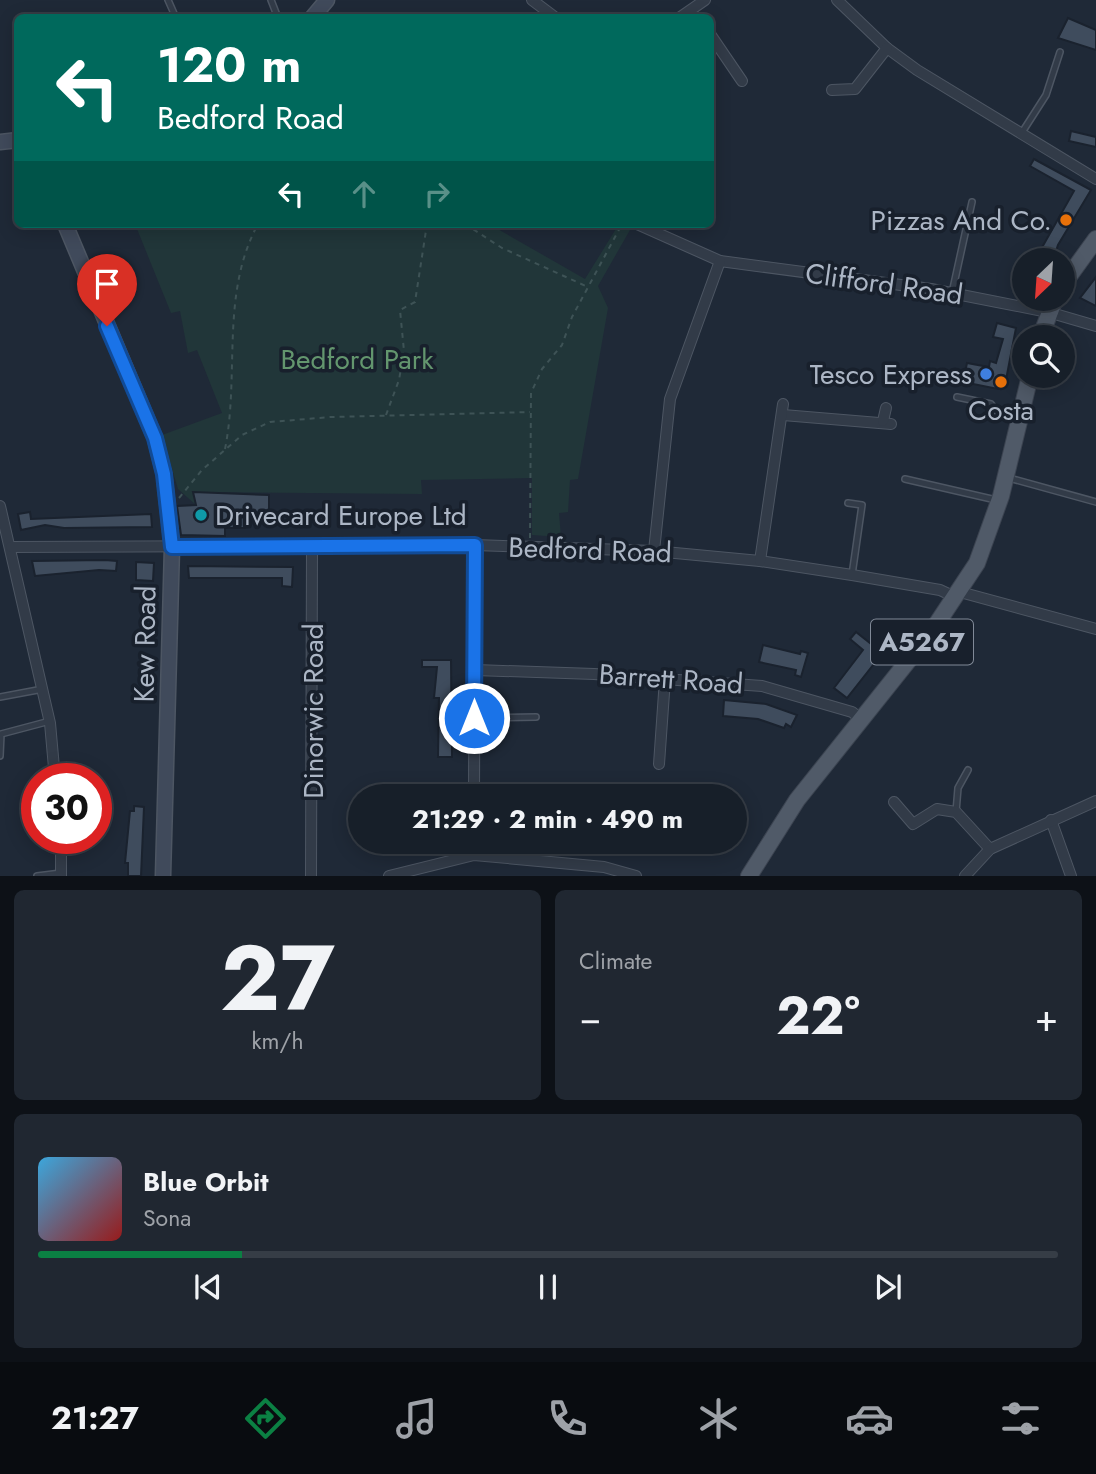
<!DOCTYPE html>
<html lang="en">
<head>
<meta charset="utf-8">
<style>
	body { margin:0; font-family:Jost,sans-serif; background:#202731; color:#f1f3f6; height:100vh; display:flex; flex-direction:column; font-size:26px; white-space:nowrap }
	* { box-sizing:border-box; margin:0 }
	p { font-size:23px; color:#9ea2a8 }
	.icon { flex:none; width:38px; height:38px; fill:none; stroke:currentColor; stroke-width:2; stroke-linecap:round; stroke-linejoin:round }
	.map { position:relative; height:876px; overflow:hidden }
	.sheet { display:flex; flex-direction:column; gap:14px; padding:14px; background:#0d1117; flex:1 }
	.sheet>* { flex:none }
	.banner { position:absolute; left:14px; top:14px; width:700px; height:214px; border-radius:10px; box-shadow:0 4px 18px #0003,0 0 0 2px #363d46; background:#00695c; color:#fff; overflow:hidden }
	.needle { width:46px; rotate:205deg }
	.buttons { position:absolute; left:1012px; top:248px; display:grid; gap:14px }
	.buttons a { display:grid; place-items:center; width:63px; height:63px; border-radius:50%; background:#171f29; box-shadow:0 4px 18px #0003,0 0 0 2px #363d46; font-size:35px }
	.speed { position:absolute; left:21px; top:763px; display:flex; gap:14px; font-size:35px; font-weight:700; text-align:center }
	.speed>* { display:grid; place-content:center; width:91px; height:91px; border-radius:50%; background:#171f29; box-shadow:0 4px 18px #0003,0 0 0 2px #363d46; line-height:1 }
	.speed .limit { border:10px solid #d22; background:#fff; color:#111 }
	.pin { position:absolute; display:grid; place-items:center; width:60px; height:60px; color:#fff; margin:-72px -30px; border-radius:50% 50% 50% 0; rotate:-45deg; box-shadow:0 0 7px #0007 }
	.pin .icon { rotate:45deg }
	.me { position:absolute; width:77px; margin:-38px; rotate:0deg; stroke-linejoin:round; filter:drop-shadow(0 0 5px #0008) }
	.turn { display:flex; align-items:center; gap:24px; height:147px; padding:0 28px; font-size:32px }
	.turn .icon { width:91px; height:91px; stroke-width:2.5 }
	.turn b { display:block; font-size:49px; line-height:60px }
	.lanes { display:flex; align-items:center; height:66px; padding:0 28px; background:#0003; justify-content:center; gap:35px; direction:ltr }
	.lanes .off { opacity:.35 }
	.big { font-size:52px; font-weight:700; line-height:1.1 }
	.sheet .tile { flex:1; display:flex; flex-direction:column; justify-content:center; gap:10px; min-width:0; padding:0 24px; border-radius:10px; background:#202731 }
	.sheet .dial { align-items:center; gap:0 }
	.dial b { font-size:91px; line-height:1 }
	.song { display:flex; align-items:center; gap:21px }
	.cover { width:84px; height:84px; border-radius:10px; background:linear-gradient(135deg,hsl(200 70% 55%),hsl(0 70% 35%)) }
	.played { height:7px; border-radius:4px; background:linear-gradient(90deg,#0b8043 20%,#363d46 20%) }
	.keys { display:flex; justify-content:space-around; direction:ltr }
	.heat { display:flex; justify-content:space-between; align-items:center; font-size:38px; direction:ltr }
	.sheet .tiles { flex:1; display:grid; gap:14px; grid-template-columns:1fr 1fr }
	.tile:last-child { grid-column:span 2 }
	.trip { position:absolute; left:348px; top:784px; width:399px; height:70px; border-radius:35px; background:#171f29; box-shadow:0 4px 18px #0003,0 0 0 2px #363d46; font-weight:700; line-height:70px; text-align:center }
	.tab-bar { display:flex; height:112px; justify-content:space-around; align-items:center; background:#090c10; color:#9ea2a8 }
	.tab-bar .icon { width:49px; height:49px }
	.tab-bar .on { color:#0b8043 }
	.tab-bar b { font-size:32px; color:#f1f3f6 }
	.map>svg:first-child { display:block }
</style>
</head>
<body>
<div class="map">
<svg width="1096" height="876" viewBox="0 0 1096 876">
	<rect width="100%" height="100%" fill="#1f2937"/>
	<path fill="#213639" d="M135 224H489L585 279 619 224 630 230 598 286 608 308 578 479 570 480 568 512 559 513 561 537 532 535V478L421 480 422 494 194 492 196 505 178 489 162 435 222 413 197 350 188 353 180 311 171 313Z"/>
	<g fill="#3f4c5d" stroke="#1a222e" stroke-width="2">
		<path d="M1068 18 1096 30V50L1058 38Z"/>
		<path d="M1071 131 1096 137V147L1069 141Z"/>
		<path d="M1034 159 1091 190 1058 245 1053 261 1036 258 1074 191 1030 166Z"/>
		<path d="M1096 277V306L1080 298Z"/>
		<path d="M997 323 1016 328 1005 385 998 389 963 382 967 363 989 367 990 361 996 363 1003 339 993 337Z"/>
		<path d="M193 492 269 495V519H244L245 528H225V536L181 535 177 506 196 505Z"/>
		<path d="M30 512 31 519 151 514 152 527 64 528 45 525 21 530 18 514Z"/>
		<path d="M105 560 117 561 116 571 99 570 35 576 32 561Z"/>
		<path d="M136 562 154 563 153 581 136 580Z"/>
		<path d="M188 566 293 567 292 587 282 586V578H189Z"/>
		<path d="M894 620 903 627 847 698 834 688 863 650 850 639 856 632 870 643 874 638 878 640Z"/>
		<path d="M763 645 800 654 801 651 808 653 801 677 795 675 796 670 759 662Z"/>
		<path d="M422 660H451L452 757H438L439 698H434L437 667H422Z"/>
		<path d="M724 700 766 704 797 715 791 727 786 724 784 728 758 719 723 716Z"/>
		<path d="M134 806 144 807 141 876H128V863H125L130 811H134Z"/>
	</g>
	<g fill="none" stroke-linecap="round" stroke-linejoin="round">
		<defs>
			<g id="lane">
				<path d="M168 0 176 18"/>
				<path d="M271 0 278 18"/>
				<path d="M1021 134 1046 95 1060 52"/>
				<path d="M952 293 972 202"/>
				<path d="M957 397 991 404 998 413 1017 417"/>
				<path d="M1009 478 1096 502"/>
				<path d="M905 479 996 500"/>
				<path d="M848 503 862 505 852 575"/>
				<path d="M0 697 43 689"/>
				<path d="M474 718 536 717"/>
				<path d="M0 756 1 734 50 721"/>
				<path d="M956 812 958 788 968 770"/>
				<path d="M37 876 61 873"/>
			</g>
			<g id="street">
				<path d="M532 0 556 18"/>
				<path d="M837 0 887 48 917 70 1096 179"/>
				<path d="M679 18 705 0"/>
				<path d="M710 34 742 81"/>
				<path d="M832 90 855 89 887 48"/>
				<path d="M637 224 720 261 931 289 1048 312 1096 326"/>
				<path d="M783 415 891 424"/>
				<path d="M883 421 886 408"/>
				<path d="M0 506 50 723 55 779"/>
				<path d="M11 547 475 545 654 551 760 561 852 575 940 590 955 597"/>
				<path d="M654 551 670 399 720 261"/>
				<path d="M760 561 783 404"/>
				<path d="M960 592 1096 629"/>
				<path d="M475 670 594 674 762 686 852 712 861 719"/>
				<path d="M659 764 665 679"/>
				<path d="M474 796 475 545"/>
				<path d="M894 802 913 824 937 809 956 812 990 849"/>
				<path d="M1051 820 1071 876"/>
				<path d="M61 838V876"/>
				<path d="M311 876 312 546"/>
				<path d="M389 876 474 855 604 867 636 876"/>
				<path d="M965 876 990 849 1096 801"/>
			</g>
			<g id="secondary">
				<path d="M312 18 327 0"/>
				<path d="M0 142 18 140"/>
				<path d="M65 224 155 438 164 474 172 547 163 876"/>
			</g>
			<g id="primary">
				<path d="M1062 286 1096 239"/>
				<path d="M1040 338 1055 299"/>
				<path d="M749 876 797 800 932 631 977 563 1001 496 1030 376"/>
			</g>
		</defs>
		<use href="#lane" stroke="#4d5663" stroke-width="8"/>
		<use href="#street" stroke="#4d5663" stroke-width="12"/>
		<use href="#secondary" stroke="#4d5663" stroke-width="17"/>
		<use href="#primary" stroke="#3c4451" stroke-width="18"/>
		<g stroke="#3e5356" stroke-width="2" stroke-dasharray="5 5" stroke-linecap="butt">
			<path d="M465 224 502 248 588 287"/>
			<path d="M386 415 399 380 404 351 400 310 415 302 427 224"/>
			<path d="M225 449C240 374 220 294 258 224"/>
			<path d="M179 498 202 470 242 435 270 422 331 417 530 412"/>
			<path d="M530 538 531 393 542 369 562 345 572 317 622 224"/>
		</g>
		<use href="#lane" stroke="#323b48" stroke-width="5"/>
		<use href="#street" stroke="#323b48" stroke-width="10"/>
		<use href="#secondary" stroke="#404a5b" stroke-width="14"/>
		<use href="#primary" stroke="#505a68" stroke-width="16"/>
	</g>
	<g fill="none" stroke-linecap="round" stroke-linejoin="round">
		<defs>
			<path id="route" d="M107 326 155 438 164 474 172 547 475 545 474 718"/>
		</defs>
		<use href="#route" stroke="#114b97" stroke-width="18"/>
		<use href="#route" stroke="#1a73e8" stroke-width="12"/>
	</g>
	<g fill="#e8710a" stroke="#18202c" stroke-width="2.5">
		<circle cx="1066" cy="220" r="7"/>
		<circle cx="1001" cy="382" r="7"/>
	</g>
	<circle fill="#3f7fe0" stroke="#18202c" stroke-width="2.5" cx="986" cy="374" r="7"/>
	<circle fill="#0f9aa8" stroke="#18202c" stroke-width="2.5" cx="201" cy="515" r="7"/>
	<g text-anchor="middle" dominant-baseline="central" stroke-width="7" stroke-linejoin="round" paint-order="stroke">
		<rect fill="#18202c" stroke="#808997" stroke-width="2" x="871" y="619.5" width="102" height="45" rx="5"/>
		<g font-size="26" font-weight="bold" fill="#acb6c5">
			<text x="922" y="642">A5267</text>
		</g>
		<g font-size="28" fill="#acb6c5" stroke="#18202c" text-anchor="end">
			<text x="1052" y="220">Pizzas And Co.</text>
			<text x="972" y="374">Tesco Express</text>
			<text x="1001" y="410" text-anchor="middle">Costa</text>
			<text x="215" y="515" text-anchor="start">Drivecard Europe Ltd</text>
		</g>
		<g font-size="28" fill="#acb6c5" stroke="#18202c">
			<text transform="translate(884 284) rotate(8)">Clifford Road</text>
			<text transform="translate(590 550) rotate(2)">Bedford Road</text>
			<text transform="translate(145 644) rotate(-89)">Kew Road</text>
			<text transform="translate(671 679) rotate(4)">Barrett Road</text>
			<text transform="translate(313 711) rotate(-90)">Dinorwic Road</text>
		</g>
		<g font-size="28" fill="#63966e" stroke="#18202c">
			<text x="357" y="359">Bedford Park</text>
		</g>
	</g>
</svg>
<div class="buttons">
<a><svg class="needle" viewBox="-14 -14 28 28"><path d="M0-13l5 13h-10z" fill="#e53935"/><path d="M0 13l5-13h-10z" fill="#9ea2a8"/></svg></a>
<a><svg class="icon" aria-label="search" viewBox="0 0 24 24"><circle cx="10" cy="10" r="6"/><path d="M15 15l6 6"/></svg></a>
</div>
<div class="speed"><div class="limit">30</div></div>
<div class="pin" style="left:107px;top:326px;background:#d93025"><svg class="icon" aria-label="arrive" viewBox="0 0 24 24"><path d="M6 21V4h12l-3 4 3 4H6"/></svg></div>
<svg class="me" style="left:474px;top:718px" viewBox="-20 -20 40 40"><circle r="17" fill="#1a73e8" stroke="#fff" stroke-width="3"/><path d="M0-11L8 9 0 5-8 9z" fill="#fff"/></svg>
<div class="trip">21:29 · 2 min · 490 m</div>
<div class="banner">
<div class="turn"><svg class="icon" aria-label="left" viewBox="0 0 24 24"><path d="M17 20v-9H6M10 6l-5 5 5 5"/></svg><div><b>120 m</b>Bedford Road</div></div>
<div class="lanes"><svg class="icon" aria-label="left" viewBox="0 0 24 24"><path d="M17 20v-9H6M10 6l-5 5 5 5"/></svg><svg class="icon off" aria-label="ahead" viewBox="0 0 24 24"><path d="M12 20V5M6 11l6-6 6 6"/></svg><svg class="icon off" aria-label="right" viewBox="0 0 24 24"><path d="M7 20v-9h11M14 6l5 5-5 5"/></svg></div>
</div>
</div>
<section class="sheet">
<div class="tiles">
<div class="tile dial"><b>27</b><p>km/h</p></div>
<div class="tile"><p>Climate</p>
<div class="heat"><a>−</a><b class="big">22°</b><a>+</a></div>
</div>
<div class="tile">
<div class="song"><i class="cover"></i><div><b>Blue Orbit</b><p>Sona</p></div></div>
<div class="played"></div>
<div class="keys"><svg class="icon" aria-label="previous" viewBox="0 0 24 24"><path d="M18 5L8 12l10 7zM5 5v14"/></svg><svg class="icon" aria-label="pause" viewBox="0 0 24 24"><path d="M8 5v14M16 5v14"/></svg><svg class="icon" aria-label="next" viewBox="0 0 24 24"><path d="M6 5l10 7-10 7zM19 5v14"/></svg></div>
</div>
</div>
</section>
<nav class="tab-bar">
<b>21:27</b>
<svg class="icon on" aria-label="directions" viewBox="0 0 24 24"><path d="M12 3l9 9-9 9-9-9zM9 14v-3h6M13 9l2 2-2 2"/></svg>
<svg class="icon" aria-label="music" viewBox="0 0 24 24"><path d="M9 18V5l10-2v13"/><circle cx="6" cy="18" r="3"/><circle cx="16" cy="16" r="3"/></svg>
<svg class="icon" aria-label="phone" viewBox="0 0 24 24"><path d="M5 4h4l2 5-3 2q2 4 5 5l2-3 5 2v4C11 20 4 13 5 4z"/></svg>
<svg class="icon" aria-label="climate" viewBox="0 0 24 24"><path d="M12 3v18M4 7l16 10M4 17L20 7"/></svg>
<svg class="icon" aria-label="car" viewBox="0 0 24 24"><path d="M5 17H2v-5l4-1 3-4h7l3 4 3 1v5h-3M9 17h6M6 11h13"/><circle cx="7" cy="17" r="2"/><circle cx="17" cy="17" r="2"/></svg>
<svg class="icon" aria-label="filters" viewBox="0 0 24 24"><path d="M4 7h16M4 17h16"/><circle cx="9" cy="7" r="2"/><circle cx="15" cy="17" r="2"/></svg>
</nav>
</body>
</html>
